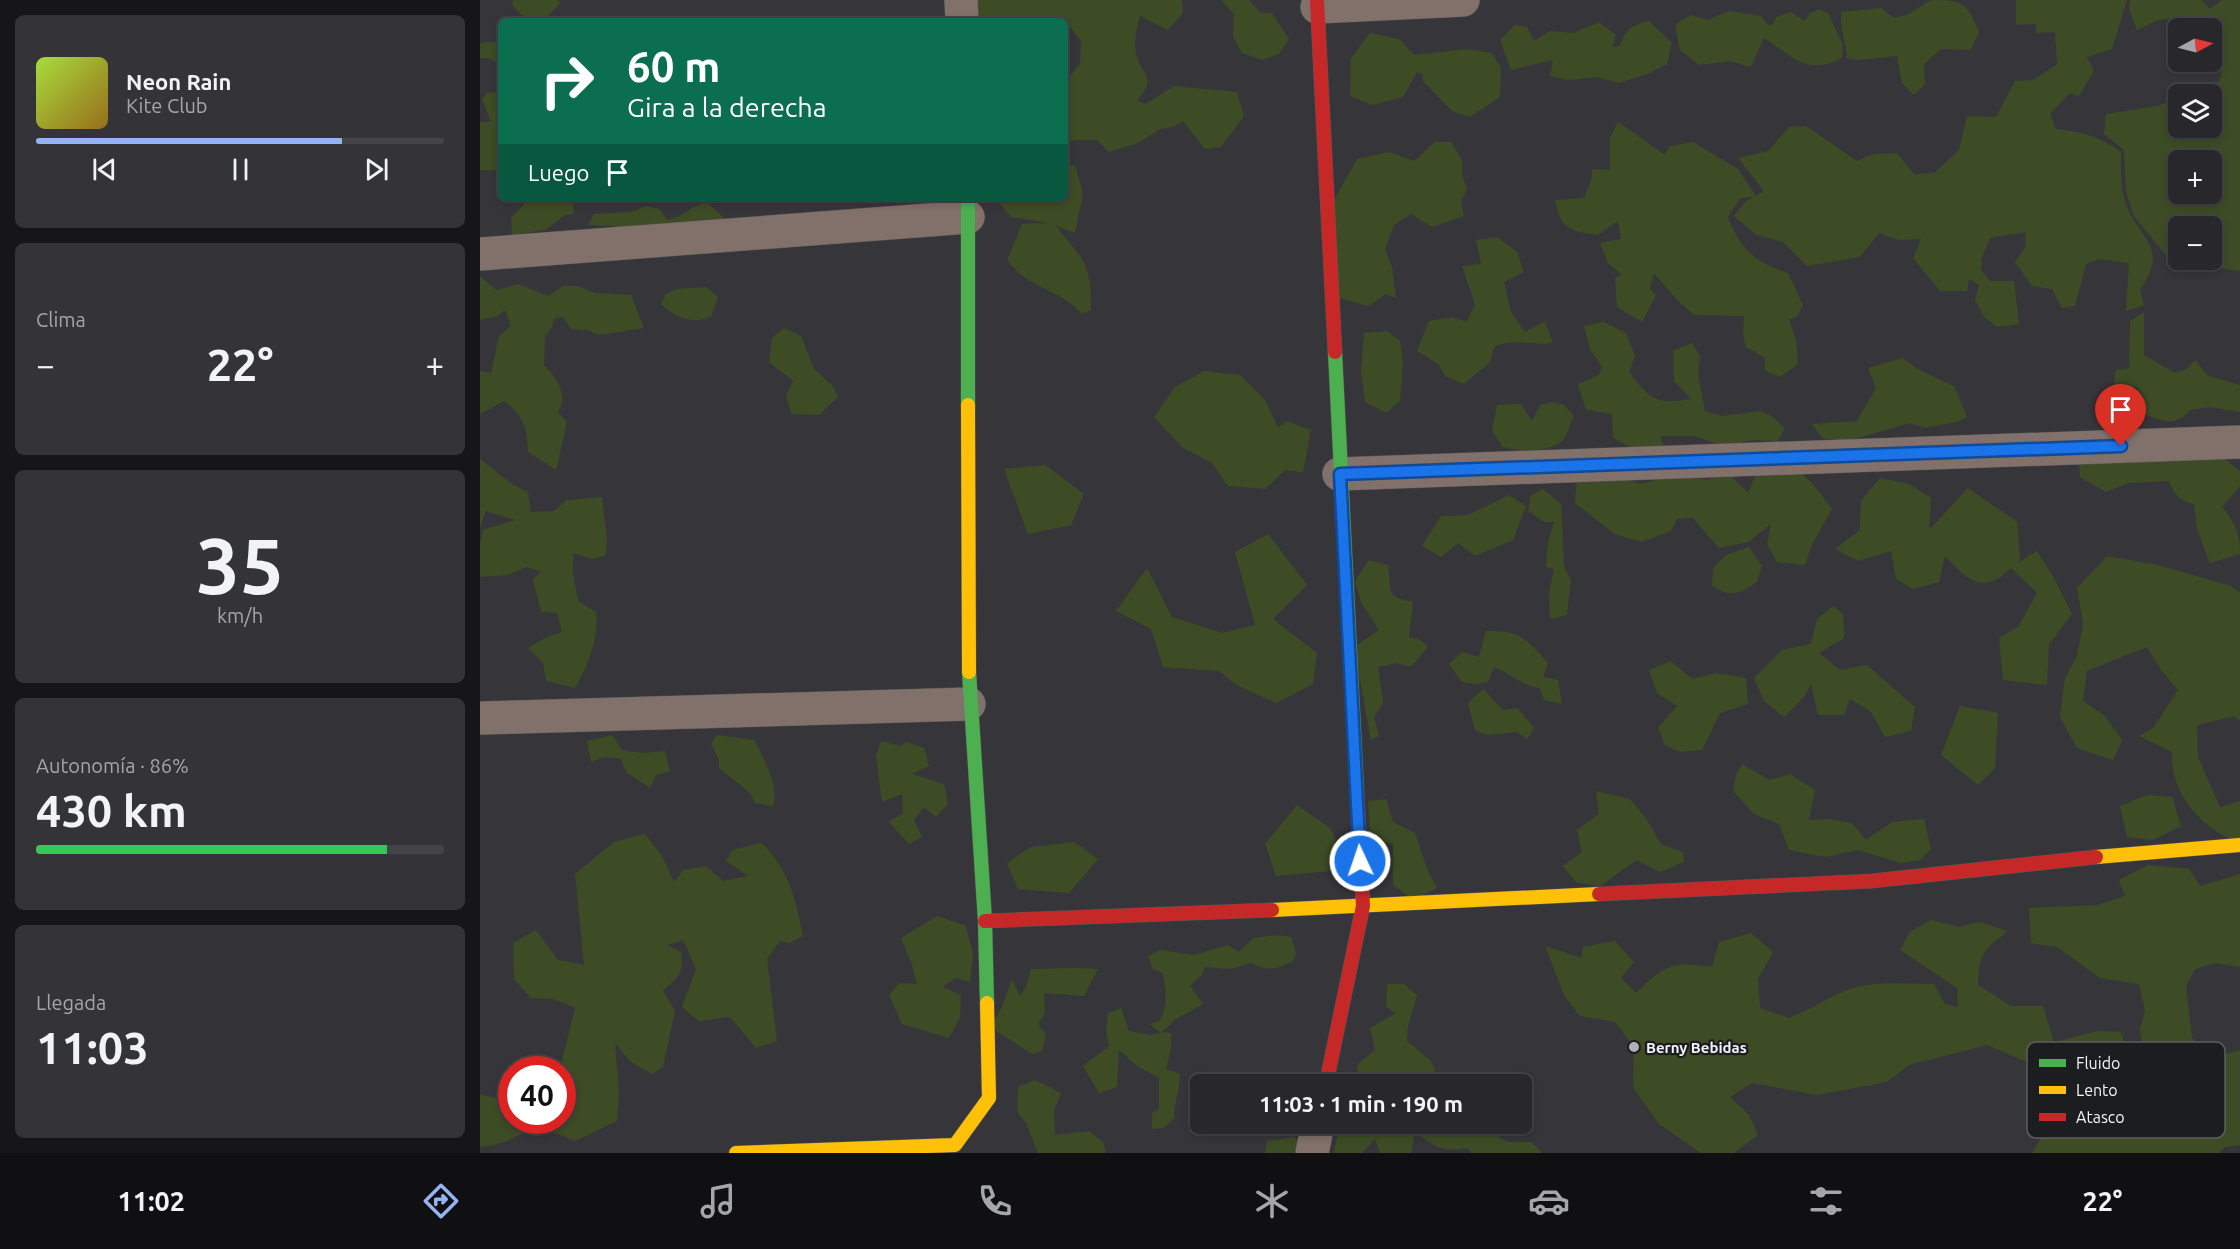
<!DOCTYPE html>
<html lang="es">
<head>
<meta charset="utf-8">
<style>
	body { margin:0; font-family:Ubuntu,sans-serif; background:#343438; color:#f1f3f6; height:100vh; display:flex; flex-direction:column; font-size:22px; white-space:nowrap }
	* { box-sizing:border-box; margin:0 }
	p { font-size:20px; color:#a5a6a9 }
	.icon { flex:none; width:33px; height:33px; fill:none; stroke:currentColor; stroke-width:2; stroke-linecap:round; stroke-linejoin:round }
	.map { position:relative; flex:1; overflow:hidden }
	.drawer { display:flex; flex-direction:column; gap:15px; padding:15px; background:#161618; width:480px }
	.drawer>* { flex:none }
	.top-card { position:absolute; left:18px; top:18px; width:570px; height:183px; border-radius:9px; box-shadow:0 3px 9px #0003,0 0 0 2px #444448; background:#0b6e4f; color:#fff; overflow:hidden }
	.needle { width:39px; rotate:83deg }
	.tools { position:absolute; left:1688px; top:18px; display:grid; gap:12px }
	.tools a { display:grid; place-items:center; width:54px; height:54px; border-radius:9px; background:#28282c; box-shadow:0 3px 9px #0003,0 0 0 2px #444448; font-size:30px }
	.speed { position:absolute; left:18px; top:1056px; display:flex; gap:12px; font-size:30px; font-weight:700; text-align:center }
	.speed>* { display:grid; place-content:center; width:78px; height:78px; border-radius:50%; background:#28282c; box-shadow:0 3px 9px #0003,0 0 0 2px #444448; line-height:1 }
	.speed .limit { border:9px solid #d22; background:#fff; color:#111 }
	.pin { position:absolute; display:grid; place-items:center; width:51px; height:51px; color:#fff; margin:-62px -26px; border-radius:50% 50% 50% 0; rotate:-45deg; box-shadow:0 0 6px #0007 }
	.pin .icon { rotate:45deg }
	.me { position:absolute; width:66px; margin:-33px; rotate:357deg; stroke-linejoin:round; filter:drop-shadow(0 0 4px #0008) }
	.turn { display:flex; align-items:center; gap:21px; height:126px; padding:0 30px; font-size:27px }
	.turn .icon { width:78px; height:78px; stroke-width:2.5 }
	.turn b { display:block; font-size:42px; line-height:51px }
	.then { display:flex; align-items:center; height:57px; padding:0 30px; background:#0003; gap:12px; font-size:22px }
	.big { font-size:45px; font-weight:700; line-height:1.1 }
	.drawer .widget { flex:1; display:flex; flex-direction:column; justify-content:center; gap:9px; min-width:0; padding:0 21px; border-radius:9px; background:#343438 }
	.drawer .dial { align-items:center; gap:0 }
	.dial b { font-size:78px; line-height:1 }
	.song { display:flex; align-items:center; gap:18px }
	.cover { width:72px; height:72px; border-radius:9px; background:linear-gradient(135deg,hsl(80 70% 55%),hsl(40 70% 35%)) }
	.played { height:6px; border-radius:3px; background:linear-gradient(90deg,#95b2f1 75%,#444448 75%) }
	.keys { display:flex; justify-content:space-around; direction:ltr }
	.heat { display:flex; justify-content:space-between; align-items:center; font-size:33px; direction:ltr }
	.charge { height:9px; border-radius:4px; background:linear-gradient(90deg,#34c759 86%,#444448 0) }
	.trip { position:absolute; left:710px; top:1074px; width:342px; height:60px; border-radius:9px; background:#28282c; box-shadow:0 3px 9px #0003,0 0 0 2px #444448; font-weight:700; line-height:60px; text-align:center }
	.tab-bar { display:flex; height:96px; justify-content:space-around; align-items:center; background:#101012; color:#a5a6a9 }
	.tab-bar .icon { width:42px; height:42px }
	.tab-bar .selected { color:#95b2f1 }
	.tab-bar b { font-size:27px; color:#f1f3f6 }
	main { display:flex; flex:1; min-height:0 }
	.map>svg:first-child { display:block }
</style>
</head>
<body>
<main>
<section class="drawer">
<div class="widget">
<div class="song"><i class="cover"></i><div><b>Neon Rain</b><p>Kite Club</p></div></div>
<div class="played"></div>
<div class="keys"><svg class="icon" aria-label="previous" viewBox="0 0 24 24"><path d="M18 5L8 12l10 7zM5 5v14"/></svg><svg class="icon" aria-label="pause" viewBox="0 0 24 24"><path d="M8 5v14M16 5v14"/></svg><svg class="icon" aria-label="next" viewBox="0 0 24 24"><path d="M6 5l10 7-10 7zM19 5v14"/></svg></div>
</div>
<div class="widget"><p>Clima</p>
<div class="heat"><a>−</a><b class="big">22°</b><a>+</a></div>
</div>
<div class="widget dial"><b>35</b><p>km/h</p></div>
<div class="widget"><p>Autonomía · 86%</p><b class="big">430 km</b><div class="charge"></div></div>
<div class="widget"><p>Llegada</p><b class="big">11:03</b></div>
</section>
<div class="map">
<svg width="1760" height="1153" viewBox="0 0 1760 1153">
	<rect width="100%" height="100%" fill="#36363a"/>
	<g fill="#3d4c25" fill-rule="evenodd">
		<path d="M33 0H78L80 3 64 20 44 17 32 5Z"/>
		<path d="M498 0H702L703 13 688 30 660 16C657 28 653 41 656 54 662 76 678 76 657 101L666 104 694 86 757 92 764 116 741 147 725 149 703 121 693 127 680 129 658 143 629 152 617 140H595L585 144V82L600 64 601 41 585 21 580 19 498 21Z"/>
		<path d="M741 0H769L781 13H792L809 39 799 54 782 60 762 53 753 36 754 14Z"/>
		<path d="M1451 0C1482 0 1487 2 1499 32L1491 50 1461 49 1444 64 1445 84 1434 95 1422 83 1417 56 1378 60 1367 58C1366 42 1360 29 1361 12L1401 8 1414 18 1427 15Z"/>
		<path d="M1536 0H1647L1632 49 1607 57 1614 71 1599 96 1590 93 1570 114 1576 129C1602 132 1619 136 1641 152 1641 171 1640 188 1647 207 1662 243 1689 247 1660 290L1664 305 1646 311 1649 263 1619 259 1606 264 1595 306 1582 308 1572 289 1552 286 1535 262 1546 246 1545 232 1510 238 1501 260V270L1510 281H1534L1539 324 1517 327 1504 317 1495 300 1499 285 1489 279 1487 291H1460L1433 258 1441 239 1419 240 1399 233 1380 257 1327 266 1303 242 1276 235 1254 216 1265 202 1274 197 1260 198 1248 217C1261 249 1274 262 1308 273L1323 305 1318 315 1309 320 1316 340 1318 364 1300 377 1285 371V358L1266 347 1263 334 1264 316 1214 315 1200 303 1174 273 1170 289 1176 295 1162 322 1137 307 1135 278 1142 275 1128 263 1120 243 1141 239 1138 221 1118 235C1090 231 1081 230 1075 200L1104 198 1112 178V169L1130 170V138L1138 122 1185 155 1190 146 1213 142 1258 169 1276 196 1284 191 1258 158 1288 151 1309 127 1326 126 1377 161 1394 154 1417 153 1434 174 1454 173 1479 150 1487 116 1516 117 1535 81 1554 80 1577 64 1575 32 1556 33V24L1536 25Z"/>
		<path d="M1650 0H1721L1730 9 1742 0H1760V271L1733 267 1713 269 1684 253 1654 216 1646 192 1644 150 1624 134 1626 114 1678 106 1698 97V128H1731V94H1706L1729 91 1742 76 1736 37 1719 16 1678 20 1657 30 1649 9ZM1698 160H1731V194H1698ZM1698 226H1731V260H1698Z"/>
		<path d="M1339 9 1348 13 1363 45 1362 58C1327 76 1313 57 1284 38L1271 67 1250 61 1219 65 1200 50 1195 25 1210 15 1228 20 1249 11 1281 16 1288 25 1293 24 1296 17 1311 12 1325 21 1329 14Z"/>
		<path d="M1169 21 1192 43 1187 64 1167 74 1139 83 1117 77 1089 80 1070 76 1073 60 1031 70 1020 40 1035 25 1047 27 1054 41 1070 31 1094 33 1119 22 1136 35 1132 47 1140 46C1145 29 1153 25 1169 21Z"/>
		<path d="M890 33 919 39 934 55 987 49 1011 53 1021 67 1020 97 990 117 972 111 943 81V74L937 72 923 97 892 105 870 96 871 58Z"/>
		<path d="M21 41V64L8 58H0V43Z"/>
		<path d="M21 92V167L15 170H0V122H11L2 99 7 93Z"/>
		<path d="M955 142H971L982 160V175L987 189 981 201 984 216 952 227 931 214 914 225 905 249 912 267 916 298 906 294 888 306 853 296V202L877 159 909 152 934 161Z"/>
		<path d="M595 165 603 194 595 233 575 225C604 261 611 261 611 310L602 314C579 288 550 290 527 260L542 224 569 223 531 217 515 198H585V167Z"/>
		<path d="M50 198H93V214L85 215 65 230 32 235 31 218Z"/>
		<path d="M227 202 243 217 244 238 142 233 134 226 108 225 114 214 152 212 165 206 180 209 187 220C203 218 211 205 227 202Z"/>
		<path d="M1017 237 1037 252 1044 272 1024 282 1031 312 1045 332 1065 321 1073 343C1053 346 1032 338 1014 347L1010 362 984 384 965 376 958 364 937 351 949 321 973 317 987 322 995 304 982 266 1001 264 996 240Z"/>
		<path d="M0 276 16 290 38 284 68 296 83 286H98L114 293 151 295 164 328 119 335 107 330 91 329 83 317 74 318 72 327 65 337 64 365C76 378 89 393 78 412L87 422 76 470 48 452C47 426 44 417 24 401L0 414V371L11 373 19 336 31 326 25 310 17 316 0 320Z"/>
		<path d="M226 287 238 297 231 317C210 324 198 319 181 304L186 294 196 289Z"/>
		<path d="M1664 312V355L1695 373 1707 369 1715 360 1728 376 1760 385V412L1729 407 1710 410C1696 429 1675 420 1659 410L1663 396 1656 387 1633 389 1636 370 1649 368 1650 321Z"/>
		<path d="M1124 322 1146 333 1155 356 1149 372C1171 400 1176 405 1211 399L1194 381 1193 351 1212 343 1220 356 1218 374 1225 411 1242 416 1280 411 1292 416 1305 428 1298 441 1271 440 1245 447 1215 436H1180L1185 449 1156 450 1133 438 1132 414 1106 410 1098 384 1119 375 1122 367 1110 349 1104 326Z"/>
		<path d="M304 328 321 336 334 369 353 386 358 397 339 415 312 414 306 396 313 381 289 362 292 338Z"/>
		<path d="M907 331 920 341 923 362 920 401 906 413 885 402 881 371 884 333Z"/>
		<path d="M1422 358 1441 371 1474 386 1487 417 1477 422 1445 428 1430 423 1368 441 1342 438 1332 424 1377 421 1396 388 1388 368Z"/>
		<path d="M724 371 760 375 785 400 798 427 807 421 831 430 823 472 805 470 785 489 748 486 732 463 702 447 674 417 695 387Z"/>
		<path d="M1073 402 1084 405 1094 416C1090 423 1087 437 1081 442 1066 453 1039 451 1023 447L1012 431 1017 405 1041 404 1052 421 1060 405Z"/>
		<path d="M1713 453 1742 457 1760 471V486L1742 507C1755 522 1760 534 1760 554L1730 563 1717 529 1714 504C1699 501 1694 494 1689 481L1648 483 1626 492 1600 477 1599 461 1650 455 1694 462Z"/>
		<path d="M0 459 32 484 48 492 51 512 74 511 87 500 122 497C123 518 130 536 125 556L112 559 93 553V573L98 601 116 612C119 640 108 665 95 688L66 681 63 663 48 648 67 637 82 632 77 613 61 612 53 580 61 572 47 567 27 575 0 577V543L3 530 35 520 6 511 0 528Z"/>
		<path d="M565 465 604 494 591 525 548 534 524 469Z"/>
		<path d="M1313 466 1333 484 1352 509 1332 544 1325 565 1297 562 1287 544 1291 524 1268 542 1239 548 1213 518 1197 519 1191 531 1161 542 1135 534 1095 503 1097 477 1135 475 1160 484 1198 474 1227 480 1248 473 1268 493 1277 472Z"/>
		<path d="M1400 478 1429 484 1451 498 1449 530 1488 488 1537 522 1540 560 1536 564 1557 551 1573 576 1592 614 1569 644 1567 685 1523 680 1519 638 1538 627 1557 593 1531 568C1526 572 1521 578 1515 580 1495 591 1478 569 1465 556L1459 582 1433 589 1416 579 1411 551 1378 561 1355 549 1380 530 1381 501Z"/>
		<path d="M1063 489 1081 504 1084 567 1091 580 1087 615 1070 619 1069 592 1074 569 1066 567 1068 542 1074 522H1065L1048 511 1051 495Z"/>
		<path d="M1029 495 1046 506 1033 540 995 556 978 543 961 557 942 546 961 516 988 515Z"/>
		<path d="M788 534 827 585 793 619 837 653 833 684 796 703 756 685 739 671 683 667 671 629 636 611 667 568 692 617 742 633 775 625 755 552Z"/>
		<path d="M1269 547 1282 566 1277 582C1258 594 1252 598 1232 586L1233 568 1246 555Z"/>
		<path d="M1627 556 1678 565 1751 586 1760 593V721L1754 716 1717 725 1718 757 1740 807 1760 801V844C1722 828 1690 795 1692 752L1659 736 1673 728 1698 690 1682 671 1667 647 1607 671 1603 701 1626 717 1642 740 1633 760 1597 748 1580 717 1585 678 1597 656 1603 623 1597 588Z"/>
		<path d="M889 560 908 565C912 591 904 597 933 602L929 637 939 639 948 647 931 667 917 663 898 667 903 703 894 717 899 736 891 740 874 647 899 630 881 602 875 581Z"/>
		<path d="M1353 606 1363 614 1364 638 1339 653 1360 670 1387 665 1435 707 1431 731 1405 737 1391 712 1370 699 1364 715H1338L1331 684 1323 698 1304 717 1284 701 1274 678 1302 650 1331 644 1337 619Z"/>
		<path d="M1006 631C1040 630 1047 639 1068 663L1063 677 1078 680 1082 704 1064 700 1060 688C1044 687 1030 673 1014 667L1008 682 996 684 982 682 969 664 982 652 999 657Z"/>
		<path d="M1191 661 1212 679 1237 673 1266 678 1268 704 1240 713 1222 750 1200 752 1185 745 1178 728 1197 706 1177 693 1169 670Z"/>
		<path d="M1003 689 1023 710 1038 708 1054 728 1047 739 1037 732 1007 735 995 730 988 703Z"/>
		<path d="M1480 706 1518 713 1515 768 1498 785 1461 755Z"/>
		<path d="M132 735 142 750 162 753 185 751 190 771 176 775 170 788 146 772 141 759 124 757 111 762 107 741Z"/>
		<path d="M237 735 274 740C284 759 299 785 293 806L275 803 270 793 239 768V760L231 744Z"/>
		<path d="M401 741 421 746 426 742 444 748 449 766 432 774 464 784 468 804 456 817 444 807 434 820 442 837 429 844 409 822 423 813 422 794 402 802 396 755Z"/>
		<path d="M1262 764 1289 780 1310 774 1335 790 1329 820 1348 819 1372 823 1386 840 1412 822 1444 819 1451 849 1440 860 1421 863 1378 850 1346 857 1309 850 1299 824 1274 814 1253 791 1256 775Z"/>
		<path d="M1116 791 1150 799 1165 817 1181 844 1203 852 1204 862 1180 872 1156 860 1119 887 1096 882 1083 866 1102 852 1097 830 1119 814Z"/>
		<path d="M1667 795 1692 797 1701 826 1673 840 1647 837 1640 806Z"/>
		<path d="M906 799 913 822 935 833 947 869 957 888 934 900 913 885V844L890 838 888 801Z"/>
		<path d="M817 805 850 828 871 869 796 876 785 844Z"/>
		<path d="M165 834 182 856 194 882 203 870 226 866 243 881 268 876 246 861 252 850 282 843C310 873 315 897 323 936L310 943 300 941 287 959 297 1041 276 1048 250 1017 219 1021 202 1007 216 969 203 940 187 945 201 952C204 974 199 976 183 991L195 1011 183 1067 172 1074 151 1062 135 1043 139 1093 137 1121 95 1141C39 1116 47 1143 0 1147V1095L25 1099 31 1096 32 1120H82V1070L80 1069 95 1008 74 999 51 998 34 979 33 943 56 930 78 960 104 965 95 874 134 842Z"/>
		<path d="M594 842 618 859 589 893 538 889 527 863 551 847Z"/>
		<path d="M1668 865 1709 869 1720 886 1760 874V967L1735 963 1715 969 1706 986 1712 1038 1736 1057 1760 1050V1145L1745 1147 1739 1153H1552L1591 1090 1559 1081 1547 1062 1507 1045 1429 1065 1407 1082 1337 1095 1272 1083 1250 1097 1269 1115 1278 1135 1254 1153H1221L1179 1124 1153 1087 1154 1047 1135 1022 1100 1016 1084 995 1065 946 1101 958 1103 947 1135 941 1154 962 1141 978 1156 993C1185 965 1192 961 1232 967L1239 942 1271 933 1293 952 1278 979 1280 1008 1309 1018C1327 1011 1343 1001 1360 993 1388 979 1425 984 1454 984L1465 1004 1478 1007 1477 988 1420 950 1430 932 1451 920 1479 927 1499 922 1528 931C1504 950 1499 952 1498 985L1531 1006H1563L1574 1042 1618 1031 1640 1032 1658 1074 1665 1069 1660 1029 1665 1011 1659 984 1620 978 1577 947 1551 943 1549 908 1618 905 1645 896 1639 880Z"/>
		<path d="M457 916 486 926 493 954 490 982 476 978 462 987 481 995 480 1017 469 1038 422 1024 409 995 419 983 437 984 432 965 421 938Z"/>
		<path d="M797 935 811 937 816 954 812 962C796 969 787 972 772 963L750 969 725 967 721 976 710 986 723 1004 696 1019 682 1032 691 1033V1048L686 1069 700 1074C700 1090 694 1102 694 1118L684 1128 672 1129V1113L679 1109V1078L657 1066 639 1050 637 1087 619 1093 603 1066 629 1046 626 1030 628 1013 641 1008 649 1031 670 1035 681 1033 670 1024 680 1021C688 1004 686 992 683 973L673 969 668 956 680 950 714 955 747 945 759 952 773 938Z"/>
		<path d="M598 968 618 969 604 996 564 993 565 1013 558 1024 566 1035 562 1051 552 1054 510 1027 522 1007 532 979 540 996 546 987 551 969Z"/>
		<path d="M907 984H924L937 995 928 1026 927 1041 951 1061 958 1078 982 1081V1084H876L878 1064 895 1050 890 1028 916 1013 906 1007Z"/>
		<path d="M555 1080 581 1093 574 1111 575 1135 609 1131 623 1142 626 1153H558L546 1123 537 1111 538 1087Z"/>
		<path d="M860 1124H994L1029 1142H1052L1062 1153H991L988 1148C963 1153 954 1146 935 1132L931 1153H900L895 1139 882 1153H856L854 1152Z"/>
		<path d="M814 1137 827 1153H785L787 1141Z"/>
	</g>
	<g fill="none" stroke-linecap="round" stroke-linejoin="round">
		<defs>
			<g id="street">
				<path d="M481 0 482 21"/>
				<path d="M837 7 983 0"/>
				<path d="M0 254 488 217"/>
				<path d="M859 474 1760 442"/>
				<path d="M0 718 489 704"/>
				<path d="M832 1153 838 1124"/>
			</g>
			<g id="fast">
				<path d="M488 198V405"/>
				<path d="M855 352 877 792"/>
				<path d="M489 672 505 921 507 1003"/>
			</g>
			<g id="slow">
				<path d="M488 405 489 672"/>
				<path d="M1616 857 1760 845"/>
				<path d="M792 910 1119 894"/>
				<path d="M256 1153 475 1145 509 1098 507 1003"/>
			</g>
			<g id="jam">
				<path d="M837 0 855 352"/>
				<path d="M1119 894 1392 881 1616 857"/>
				<path d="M505 921 792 910"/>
				<path d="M846 1084 883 906 877 792"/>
			</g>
		</defs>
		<use href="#street" stroke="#555558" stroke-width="34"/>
		<use href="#fast" stroke="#555558" stroke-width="15"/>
		<use href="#slow" stroke="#555558" stroke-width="15"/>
		<use href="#jam" stroke="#555558" stroke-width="15"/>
		<use href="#street" stroke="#81716a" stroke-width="33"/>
		<use href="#fast" stroke="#4caf50" stroke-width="14"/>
		<use href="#slow" stroke="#ffc107" stroke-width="14"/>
		<use href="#jam" stroke="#c62828" stroke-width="14"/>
	</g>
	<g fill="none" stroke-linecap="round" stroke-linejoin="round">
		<defs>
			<path id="route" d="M880 861 860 474 1641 446"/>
		</defs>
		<use href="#route" stroke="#114b97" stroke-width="15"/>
		<use href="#route" stroke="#1a73e8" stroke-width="10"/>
	</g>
	<circle fill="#b0b1b6" stroke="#1c1d20" stroke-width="2" cx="1154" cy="1047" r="6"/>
	<g text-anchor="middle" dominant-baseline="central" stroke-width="4.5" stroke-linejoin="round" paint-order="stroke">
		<g font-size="15" font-weight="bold" fill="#f2f3f8" stroke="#1c1d20" text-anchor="start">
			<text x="1166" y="1047">Berny Bebidas</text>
		</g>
	</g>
	<rect x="1547" y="1042" width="198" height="96" rx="9" fill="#1c1d20" stroke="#5c5d61" stroke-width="1.5"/>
	<rect x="1559" y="1059" width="27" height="8" fill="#4caf50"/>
	<rect x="1559" y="1086" width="27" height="8" fill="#ffc107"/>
	<rect x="1559" y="1113" width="27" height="8" fill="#c62828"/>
	<g font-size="16" fill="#f2f3f8">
		<text x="1596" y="1069">Fluido</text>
		<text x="1596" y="1096">Lento</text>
		<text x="1596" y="1123">Atasco</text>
	</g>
</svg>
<div class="tools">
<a><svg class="needle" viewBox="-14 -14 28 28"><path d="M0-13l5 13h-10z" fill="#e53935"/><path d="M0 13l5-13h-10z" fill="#a5a6a9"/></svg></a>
<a><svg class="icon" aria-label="layers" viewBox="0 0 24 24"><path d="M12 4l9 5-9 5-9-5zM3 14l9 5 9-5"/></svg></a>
<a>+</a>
<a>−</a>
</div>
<div class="speed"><div class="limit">40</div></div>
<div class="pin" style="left:1641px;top:446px;background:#d93025"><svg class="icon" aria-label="arrive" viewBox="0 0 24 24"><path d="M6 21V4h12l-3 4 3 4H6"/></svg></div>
<svg class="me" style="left:880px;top:861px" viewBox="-20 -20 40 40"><circle r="17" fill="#1a73e8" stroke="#fff" stroke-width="3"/><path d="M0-11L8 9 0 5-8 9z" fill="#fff"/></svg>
<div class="trip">11:03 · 1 min · 190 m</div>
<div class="top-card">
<div class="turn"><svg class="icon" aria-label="right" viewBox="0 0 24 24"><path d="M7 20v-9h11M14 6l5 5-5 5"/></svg><div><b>60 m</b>Gira a la derecha</div></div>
<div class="then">Luego<svg class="icon" aria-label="arrive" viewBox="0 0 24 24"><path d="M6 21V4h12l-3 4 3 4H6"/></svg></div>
</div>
</div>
</main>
<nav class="tab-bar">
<b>11:02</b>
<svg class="icon selected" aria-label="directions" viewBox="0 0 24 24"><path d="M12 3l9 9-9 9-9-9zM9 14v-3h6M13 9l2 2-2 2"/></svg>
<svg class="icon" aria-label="music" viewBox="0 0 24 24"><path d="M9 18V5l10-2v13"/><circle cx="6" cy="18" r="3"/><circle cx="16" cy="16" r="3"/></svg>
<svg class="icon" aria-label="phone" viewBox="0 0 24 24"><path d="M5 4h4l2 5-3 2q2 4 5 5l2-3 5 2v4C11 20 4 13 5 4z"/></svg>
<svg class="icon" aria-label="climate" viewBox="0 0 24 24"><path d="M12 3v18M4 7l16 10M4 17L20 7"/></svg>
<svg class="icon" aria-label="car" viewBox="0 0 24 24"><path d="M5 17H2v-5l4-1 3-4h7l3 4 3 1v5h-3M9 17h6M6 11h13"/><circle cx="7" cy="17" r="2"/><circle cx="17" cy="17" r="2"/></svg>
<svg class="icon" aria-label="filters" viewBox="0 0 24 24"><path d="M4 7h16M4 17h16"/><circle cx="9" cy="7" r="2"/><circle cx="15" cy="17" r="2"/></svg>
<b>22°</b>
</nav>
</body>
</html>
